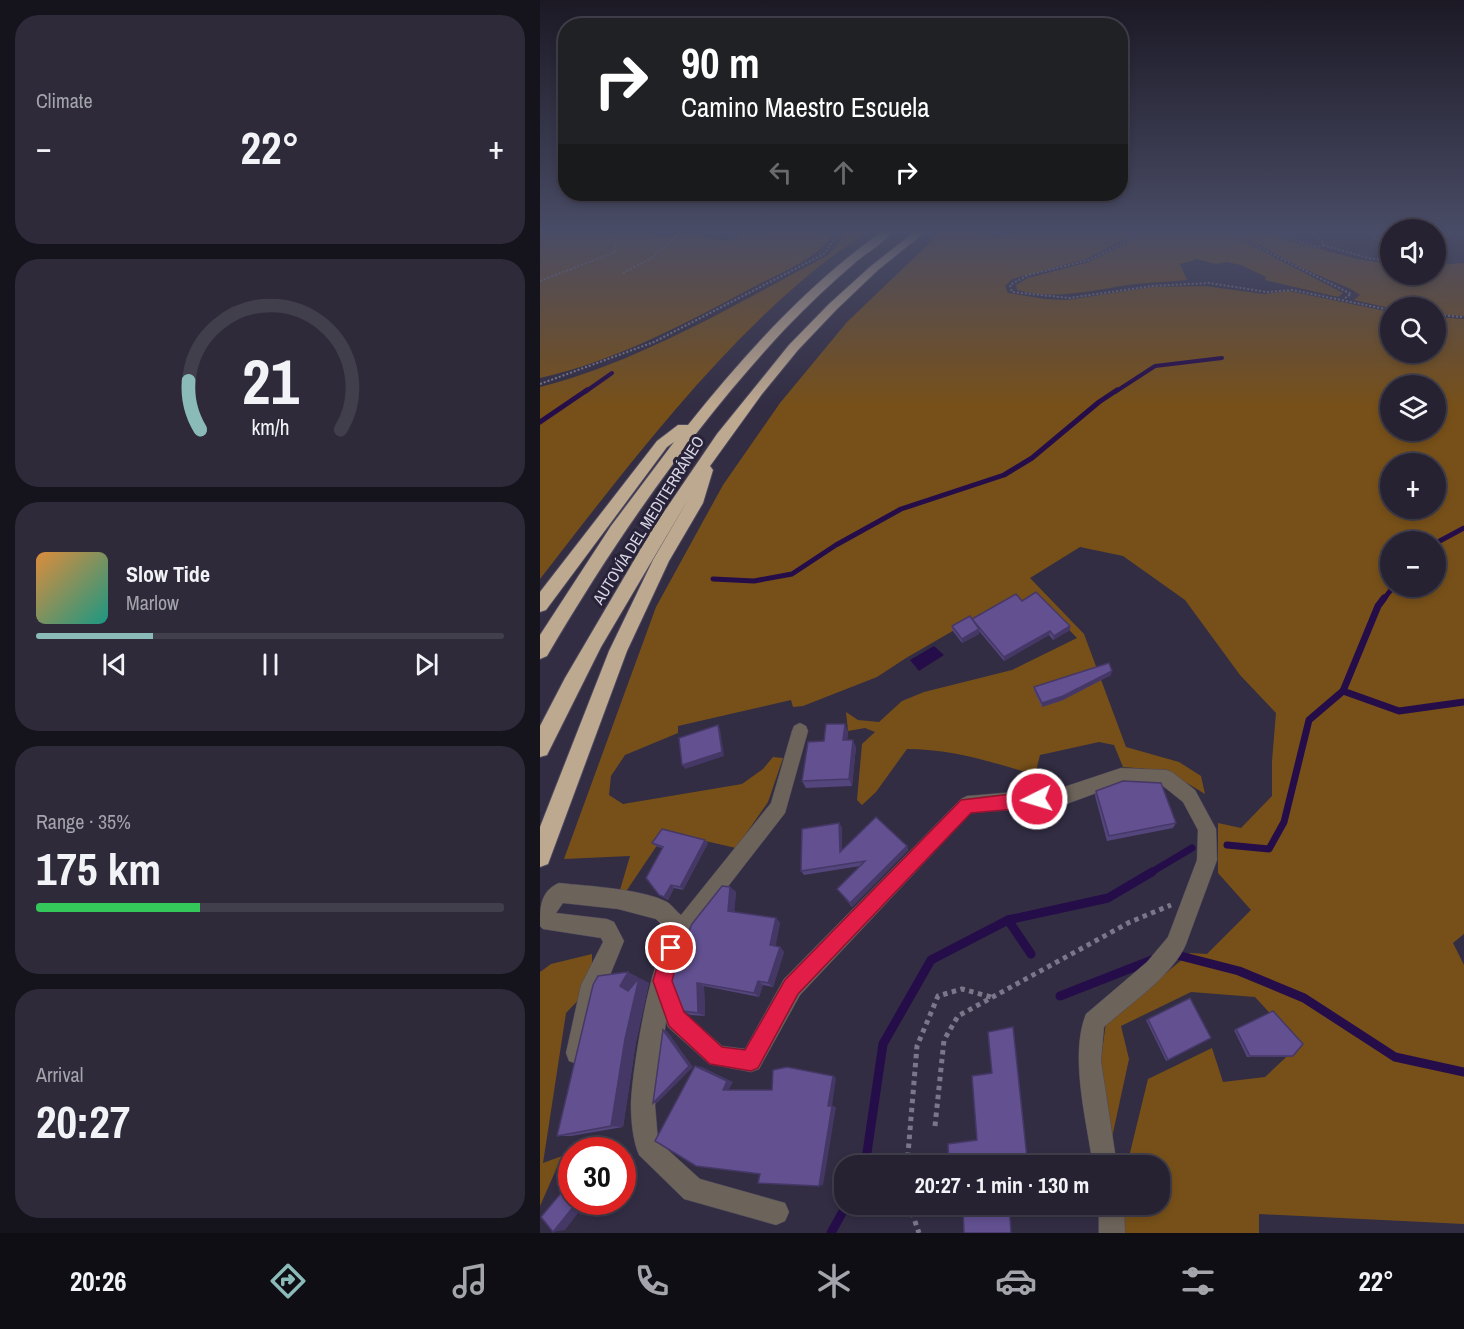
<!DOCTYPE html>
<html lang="en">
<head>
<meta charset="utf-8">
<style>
	body { margin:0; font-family:"Archivo Narrow",sans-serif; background:#2e2a3a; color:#f1f3f6; height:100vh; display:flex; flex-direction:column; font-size:22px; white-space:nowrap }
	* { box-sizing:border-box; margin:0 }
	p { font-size:20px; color:#a4a4ac }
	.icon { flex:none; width:33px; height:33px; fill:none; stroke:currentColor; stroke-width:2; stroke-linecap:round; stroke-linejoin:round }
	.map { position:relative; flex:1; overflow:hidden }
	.drawer { display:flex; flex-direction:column; gap:15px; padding:15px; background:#15131c; width:540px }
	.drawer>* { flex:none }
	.banner { position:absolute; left:18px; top:18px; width:570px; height:183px; border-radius:24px; box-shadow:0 3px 9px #0003,0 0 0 2px #423f4d; background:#202124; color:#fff; overflow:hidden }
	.buttons { position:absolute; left:840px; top:219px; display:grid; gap:12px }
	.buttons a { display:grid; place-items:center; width:66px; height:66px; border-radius:50%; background:#262232; box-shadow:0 3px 9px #0003,0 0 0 2px #423f4d; font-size:30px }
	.speed { position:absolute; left:18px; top:1137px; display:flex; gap:12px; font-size:30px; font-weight:700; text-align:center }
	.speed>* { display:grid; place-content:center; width:78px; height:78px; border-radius:50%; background:#262232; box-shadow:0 3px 9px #0003,0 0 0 2px #423f4d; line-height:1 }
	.speed .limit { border:9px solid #d22; background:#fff; color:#111 }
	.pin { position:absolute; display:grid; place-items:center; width:51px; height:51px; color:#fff; margin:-26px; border:3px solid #fff; border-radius:50%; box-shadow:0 2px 6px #0007 }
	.me { position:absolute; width:66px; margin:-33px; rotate:265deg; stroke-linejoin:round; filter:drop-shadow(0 0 4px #0008) }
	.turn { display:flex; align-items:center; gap:21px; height:126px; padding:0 24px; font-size:27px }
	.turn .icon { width:78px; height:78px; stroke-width:2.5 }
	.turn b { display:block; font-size:42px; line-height:51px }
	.lanes { display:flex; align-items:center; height:57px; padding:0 24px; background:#0003; justify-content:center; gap:30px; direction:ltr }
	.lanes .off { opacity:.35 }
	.big { font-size:45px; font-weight:700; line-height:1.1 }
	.drawer .tile { flex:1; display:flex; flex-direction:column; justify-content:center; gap:9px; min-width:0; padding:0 21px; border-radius:24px; background:#2e2a3a }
	.drawer .dial { align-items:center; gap:0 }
	.dial svg { height:156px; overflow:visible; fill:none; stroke:#423f4d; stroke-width:7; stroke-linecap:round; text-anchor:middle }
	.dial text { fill:#f1f3f6; stroke:none }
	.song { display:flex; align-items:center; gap:18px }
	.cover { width:72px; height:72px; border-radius:9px; background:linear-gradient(135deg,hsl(30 70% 55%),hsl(170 70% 35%)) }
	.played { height:6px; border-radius:3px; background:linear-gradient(90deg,#8bbbb9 25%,#423f4d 25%) }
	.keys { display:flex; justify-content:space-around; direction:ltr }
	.heat { display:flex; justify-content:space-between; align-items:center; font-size:33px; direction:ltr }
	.charge { height:9px; border-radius:4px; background:linear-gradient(90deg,#34c759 35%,#423f4d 0) }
	.trip { position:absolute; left:294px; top:1155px; width:336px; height:60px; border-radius:24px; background:#262232; box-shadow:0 3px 9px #0003,0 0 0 2px #423f4d; font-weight:700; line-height:60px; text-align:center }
	.tabs { display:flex; height:96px; justify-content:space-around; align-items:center; background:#0f0e14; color:#a4a4ac }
	.tabs .icon { width:42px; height:42px }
	.tabs .selected { color:#8bbbb9 }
	.tabs b { font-size:27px; color:#f1f3f6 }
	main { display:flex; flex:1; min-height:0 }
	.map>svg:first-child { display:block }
</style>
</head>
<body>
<main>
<section class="drawer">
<div class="tile"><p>Climate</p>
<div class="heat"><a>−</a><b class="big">22°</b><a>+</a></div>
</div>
<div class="tile dial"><svg viewBox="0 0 100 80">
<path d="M14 69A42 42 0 1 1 86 69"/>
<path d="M14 69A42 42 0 0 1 8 44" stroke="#8bbbb9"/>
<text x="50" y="56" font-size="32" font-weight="700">21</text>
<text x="50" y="72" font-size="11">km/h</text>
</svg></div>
<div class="tile">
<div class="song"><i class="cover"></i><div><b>Slow Tide</b><p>Marlow</p></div></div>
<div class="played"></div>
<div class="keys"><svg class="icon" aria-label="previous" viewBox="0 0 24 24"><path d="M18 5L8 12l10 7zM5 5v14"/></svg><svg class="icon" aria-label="pause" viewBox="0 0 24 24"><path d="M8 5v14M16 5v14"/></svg><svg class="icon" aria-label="next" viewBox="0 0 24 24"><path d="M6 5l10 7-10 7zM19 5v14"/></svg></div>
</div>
<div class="tile"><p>Range · 35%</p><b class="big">175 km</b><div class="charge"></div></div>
<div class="tile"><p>Arrival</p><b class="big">20:27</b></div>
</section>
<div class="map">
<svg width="924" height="1233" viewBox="0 0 924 1233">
	<rect width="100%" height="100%" fill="#322d43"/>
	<g fill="#775019" fill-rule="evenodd">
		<path d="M0 233H102L119 237 156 235 182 241 197 238 202 233H293C282 256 241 273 219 284 150 321 77 361 0 378Z"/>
		<path d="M305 233H325C199 316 92 461 0 579V387C99 362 198 303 288 255L296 247Z"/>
		<path d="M400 233H452L451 238 483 233H597L546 259 472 279 465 286 468 293 505 299 527 300 612 287 665 286 724 294 749 291 850 312V352H896V317L924 319V934L913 943 924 965V1224L719 1214V1233H581L579 1205 620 1204V1166L587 1165 608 1079 672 1048 683 1082 725 1077 759 1045 715 997 651 992 581 1026 589 1059 571 1142 559 1072 566 1023 650 953 667 954 711 910 678 873V823L701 828 732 796V761L736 713 700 675 645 600 583 556 540 547 490 578 544 634 586 747 639 762 661 776 665 794C634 774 620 769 583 767L574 745 559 742 500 755 495 775C452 762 412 749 367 749L336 792 322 805 317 800 322 744 335 732 325 728 308 731 306 712 318 720 339 722 362 701 384 692 472 670 537 638 496 596 430 621 366 658 337 677 263 706 253 707 251 700 138 726V733L85 755 71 776 69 795 83 804 202 784 223 769 233 757 243 758 228 802 196 848 126 832 87 890H80L90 856 24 859 116 607 183 485 240 403 307 322ZM850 386H896V430H850ZM850 464H896V508H850ZM850 542H896V586H850Z"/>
		<path d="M606 233H688L803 293 798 297 725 280 726 277 701 265 687 262 676 264 657 259 640 264 647 280C627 282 607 282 587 285 549 291 515 300 477 290L476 285 488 278 549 262Z"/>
		<path d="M696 233H721L817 259 850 264V274H896V265L924 263V316L896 314V308H850L814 300 820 295 811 289 764 269Z"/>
		<path d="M52 954V975L45 993 26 1013 3 1163 22 1156 0 1206V972L11 964Z"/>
	</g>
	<path fill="#250d49" d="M394 646 404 655 379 671 370 660Z"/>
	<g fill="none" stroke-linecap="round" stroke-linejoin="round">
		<g stroke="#250d49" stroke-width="4">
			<path d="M45 392 72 373"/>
			<path d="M575 392 615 366 682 358"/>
		</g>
		<g stroke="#250d49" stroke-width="5">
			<path d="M0 422 47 390"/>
			<path d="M896 543 924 528"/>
			<path d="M173 579 214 581 252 574 296 545 361 509 464 475 492 458 559 402 577 390"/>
			<path d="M843 600 854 586"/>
		</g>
		<g stroke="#250d49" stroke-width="7">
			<path d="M803 691 859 711 924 702"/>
			<path d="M687 845 729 849 744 822 769 720 803 691 838 606 844 598"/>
			<path d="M610 873 652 848"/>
		</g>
		<g stroke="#250d49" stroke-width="9">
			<path d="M468 920 491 954"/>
			<path d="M633 954 699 971 764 998 855 1057 924 1072"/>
			<path d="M520 996 612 960"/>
			<path d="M325 1166 343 1044 391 960 468 920 568 898 612 872"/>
			<path d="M291 1233 307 1204"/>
		</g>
		<defs>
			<g id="minor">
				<path d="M260 723 266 726 268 731 245 813 148 938 141 951 134 981 144 1012 182 1046 205 1049 244 979 421 799 427 796 521 788 581 768 626 770 632 772 655 790 676 829 677 860 646 944C634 974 589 1005 564 1027L561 1061 577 1166H553C547 1122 529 1056 546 1014L607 962 628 937 657 860 658 830 643 802 623 786 581 784 521 806 431 813 260 995 219 1069 211 1072 169 1064 128 1027 126 1021 115 1105 118 1141 160 1179 245 1203 249 1212 245 1221 236 1225 144 1199 99 1155C93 1141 91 1121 91 1105 92 1068 110 963 129 932L116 919 78 909 23 903 16 913 67 919 74 922 84 941 70 975 62 989 45 1061 37 1064 29 1061 26 1053 41 985 63 942 61 938 3 929 0 926C0 908 0 891 19 883 47 886 103 889 127 902 132 905 136 911 141 915L231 803 252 731 254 726Z"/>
				<path d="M559 1204H584L585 1233H559Z"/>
			</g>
			<g id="highway">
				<path d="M340 233H352C342 244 328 252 317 261 291 283 267 306 244 330 152 429 75 540 7 656L0 659V635L71 526 134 442 127 447 6 610 0 612V592L117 441 138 425H148C204 355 267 285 340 233Z"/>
				<path d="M373 233H384L338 270 297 309 258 350 222 394 170 466 173 470 163 503 129 561 87 651 11 856 8 864 0 867V827L69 651 113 560 149 498 61 647 7 755 0 757V726L25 678 113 528 177 434 249 345 289 304 331 266Z"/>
			</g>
		</defs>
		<use href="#minor" stroke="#4d485d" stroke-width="1"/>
		<use href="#highway" stroke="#4d485d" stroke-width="2"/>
		<g stroke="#7b778a" stroke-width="2" stroke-dasharray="2 2" stroke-linecap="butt">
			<path d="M603 233 549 260 488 275 470 285 472 292 529 298 612 286 669 283 727 292 752 290 850 310"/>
			<path d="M691 233 811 294 805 298"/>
			<path d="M732 233 777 247 783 245 782 240 769 233"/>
			<path d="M896 234H924"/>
			<path d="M834 238 850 244"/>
			<path d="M783 245 828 258 850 261"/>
			<path d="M83 273 110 259 140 233"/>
			<path d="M0 281 75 252 74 233"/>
			<path d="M896 315 924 317"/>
			<path d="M0 384 114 342 284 254 299 233"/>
		</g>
		<g stroke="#7b778a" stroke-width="5" stroke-dasharray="4.5 4.5" stroke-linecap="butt">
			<path d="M395 1126 404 1040 418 1016 590 922 631 905"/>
			<path d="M367 1166 377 1046 398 996 422 989 451 997"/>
			<path d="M369 1204 379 1233"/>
		</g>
		<use href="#minor" fill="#6c635a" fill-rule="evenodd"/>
		<use href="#highway" fill="#bda890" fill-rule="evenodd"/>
	</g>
	<g fill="#54457d">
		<path d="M482 601 530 626V630L513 640 509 635 464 661 439 631V634L422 643 412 630V626Z"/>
		<path d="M571 675 523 700 502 707 494 691V687Z"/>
		<path d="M308 731 307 740 316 747 312 786 266 788 262 781 284 741Z"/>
		<path d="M556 791 636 823 633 828 567 841 555 796Z"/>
		<path d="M299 823 302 828V850L367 846 368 850 312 907 297 889 320 866 264 875 261 871Z"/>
		<path d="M112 843H168L143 890 134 888 128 900 119 895 122 848 115 846Z"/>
		<path d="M190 887 196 892 194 912 236 918 240 923 235 946 240 947 244 952 233 987 223 985 219 997 164 986 165 1016 150 1015 143 1011 132 972Z"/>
		<path d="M98 977 95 982 99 978 109 983 96 1042 83 1127 31 1136H17L53 985Z"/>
		<path d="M733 1011 753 1056 749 1057H707L694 1030Z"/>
		<path d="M608 1019 671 1038 626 1061 606 1020Z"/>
	</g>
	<g fill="#453866">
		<path d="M530 626V630L513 640 514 636Z"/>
		<path d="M439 629V634L422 643V639Z"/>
		<path d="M510 631 509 635 464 661V657Z"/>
		<path d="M572 671 571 675 523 700 502 707V703Z"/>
		<path d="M305 724 308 731 306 748 303 740Z"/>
		<path d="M178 725 180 729 184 756 145 769 142 765Z"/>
		<path d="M313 740 316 747 312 786 309 779Z"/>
		<path d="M299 823 302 828V856L300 852Z"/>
		<path d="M165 840 168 843 143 890 140 887Z"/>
		<path d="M367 846 368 850 312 907 310 903Z"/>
		<path d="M131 885 134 888 128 900 124 897Z"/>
		<path d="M190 887 196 892 194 916 188 911Z"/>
		<path d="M236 918 240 923 235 950 230 945Z"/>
		<path d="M240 947 244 952 233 987 228 983Z"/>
		<path d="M88 972 98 977 91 990 99 978 109 983 96 1042 83 1127 71 1126 88 991 80 986Z"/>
		<path d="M218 981 223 985 219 997 214 993Z"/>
		<path d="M157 983 164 986 165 1016 158 1013Z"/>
		<path d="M123 1030 127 1031 153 1067 117 1103H113Z"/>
		<path d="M155 1066 162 1067 193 1082 188 1091 183 1090Z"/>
		<path d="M293 1076 296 1078 292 1106 296 1107 283 1185 279 1186 288 1106Z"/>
		<path d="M51 1202H60L52 1212 41 1214Z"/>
		<path d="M45 1204 25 1230 13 1232 34 1206Z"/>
	</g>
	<g fill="#625091" stroke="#453866" stroke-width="1.5">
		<path d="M496 592 530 626 514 636 510 631 464 657 432 619 476 594 482 601Z"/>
		<path d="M430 616 439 629 422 639 412 626Z"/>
		<path d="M569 663 572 671 523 696 502 703 494 687Z"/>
		<path d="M286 724H305L303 740H313L309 779 262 781 268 742 284 741Z"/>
		<path d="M178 725 182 752 142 765 139 738Z"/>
		<path d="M583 781 621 783 636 823 569 836 556 791Z"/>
		<path d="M336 817 367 846 310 903 297 889 325 861 261 871 262 829 299 823 300 852Z"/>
		<path d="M122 829 165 840 140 887 131 885 124 897 119 895 106 878 123 847 112 843Z"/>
		<path d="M182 886 190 887 188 911 236 918 230 945 240 947 228 983 218 981 214 993 157 983 158 1013 143 1011 139 1007 129 977 130 972H132L152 924Z"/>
		<path d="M88 972 80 986 88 991 99 978 85 1039 71 1126 17 1136 53 985 58 976Z"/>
		<path d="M650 998 671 1038 628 1060 608 1019Z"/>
		<path d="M733 1011 763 1044 753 1056H710L696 1029Z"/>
		<path d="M473 1027 487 1158 442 1166H409L408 1144 437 1140 432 1076 452 1073 448 1032Z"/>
		<path d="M123 1030 149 1066 113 1103Z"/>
		<path d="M155 1066 187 1081 183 1090H232L233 1070 247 1067 293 1076 288 1106H292L279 1186 218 1183 220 1174 156 1166 115 1141Z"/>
		<path d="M32 1180V1202H51L41 1214 34 1206 13 1232 1 1217Z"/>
		<path d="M445 1204H469L471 1233H424L423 1208Z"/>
	</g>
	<linearGradient id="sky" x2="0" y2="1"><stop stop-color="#1c1925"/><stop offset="0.57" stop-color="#494c66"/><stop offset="1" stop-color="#494c66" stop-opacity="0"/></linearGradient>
	<rect width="924" height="406" fill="url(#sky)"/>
	<path fill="#e11d48" stroke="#92132f" stroke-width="1.5" d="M497 791 503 793 505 799 503 804 497 807 431 813 258 994 218 1068 211 1071 170 1064 129 1026 113 981 124 942 131 939 138 942 140 948 132 981 144 1012 182 1047 205 1050 245 980 421 800Z"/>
	<g text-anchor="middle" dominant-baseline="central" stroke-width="6" stroke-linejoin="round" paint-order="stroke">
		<g font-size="16" fill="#d9d6e5" stroke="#282339">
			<text transform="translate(108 520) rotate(-58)">AUTOVÍA DEL MEDITERRÁNEO</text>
		</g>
	</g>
</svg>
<div class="buttons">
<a><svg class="icon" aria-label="sound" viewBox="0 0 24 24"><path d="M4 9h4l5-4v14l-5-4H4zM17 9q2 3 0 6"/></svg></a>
<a><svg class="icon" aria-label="search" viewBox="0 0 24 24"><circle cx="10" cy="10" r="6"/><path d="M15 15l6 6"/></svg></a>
<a><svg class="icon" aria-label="layers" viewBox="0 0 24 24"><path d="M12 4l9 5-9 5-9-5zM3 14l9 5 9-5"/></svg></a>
<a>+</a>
<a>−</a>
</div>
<div class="speed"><div class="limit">30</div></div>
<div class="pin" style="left:131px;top:948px;background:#d93025"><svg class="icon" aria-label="arrive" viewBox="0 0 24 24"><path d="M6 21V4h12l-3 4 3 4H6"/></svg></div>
<svg class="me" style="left:497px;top:799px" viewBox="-20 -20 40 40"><circle r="17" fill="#e11d48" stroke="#fff" stroke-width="3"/><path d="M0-11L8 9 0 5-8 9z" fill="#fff"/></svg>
<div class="trip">20:27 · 1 min · 130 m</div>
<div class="banner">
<div class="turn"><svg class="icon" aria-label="right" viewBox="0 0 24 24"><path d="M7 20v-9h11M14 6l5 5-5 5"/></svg><div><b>90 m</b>Camino Maestro Escuela</div></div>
<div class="lanes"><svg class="icon off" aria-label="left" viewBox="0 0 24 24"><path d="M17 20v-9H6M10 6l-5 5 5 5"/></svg><svg class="icon off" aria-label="ahead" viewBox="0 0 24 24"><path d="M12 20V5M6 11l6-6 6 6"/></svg><svg class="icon" aria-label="right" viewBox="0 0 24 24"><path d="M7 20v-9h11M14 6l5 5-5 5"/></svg></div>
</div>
</div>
</main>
<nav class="tabs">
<b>20:26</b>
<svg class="icon selected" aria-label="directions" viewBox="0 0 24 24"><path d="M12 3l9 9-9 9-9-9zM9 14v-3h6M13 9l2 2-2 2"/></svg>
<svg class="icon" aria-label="music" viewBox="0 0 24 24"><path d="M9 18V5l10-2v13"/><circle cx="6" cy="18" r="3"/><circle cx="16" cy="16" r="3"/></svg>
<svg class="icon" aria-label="phone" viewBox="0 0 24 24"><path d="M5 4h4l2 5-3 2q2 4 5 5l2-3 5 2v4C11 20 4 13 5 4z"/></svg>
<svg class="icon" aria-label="climate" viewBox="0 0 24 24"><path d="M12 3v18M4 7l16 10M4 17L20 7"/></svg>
<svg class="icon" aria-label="car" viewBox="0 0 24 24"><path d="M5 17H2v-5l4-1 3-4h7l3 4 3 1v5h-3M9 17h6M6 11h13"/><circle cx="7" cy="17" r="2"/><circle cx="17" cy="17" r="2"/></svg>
<svg class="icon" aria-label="filters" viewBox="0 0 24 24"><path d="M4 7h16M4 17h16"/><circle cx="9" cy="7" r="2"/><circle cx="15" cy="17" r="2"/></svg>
<b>22°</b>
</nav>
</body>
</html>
